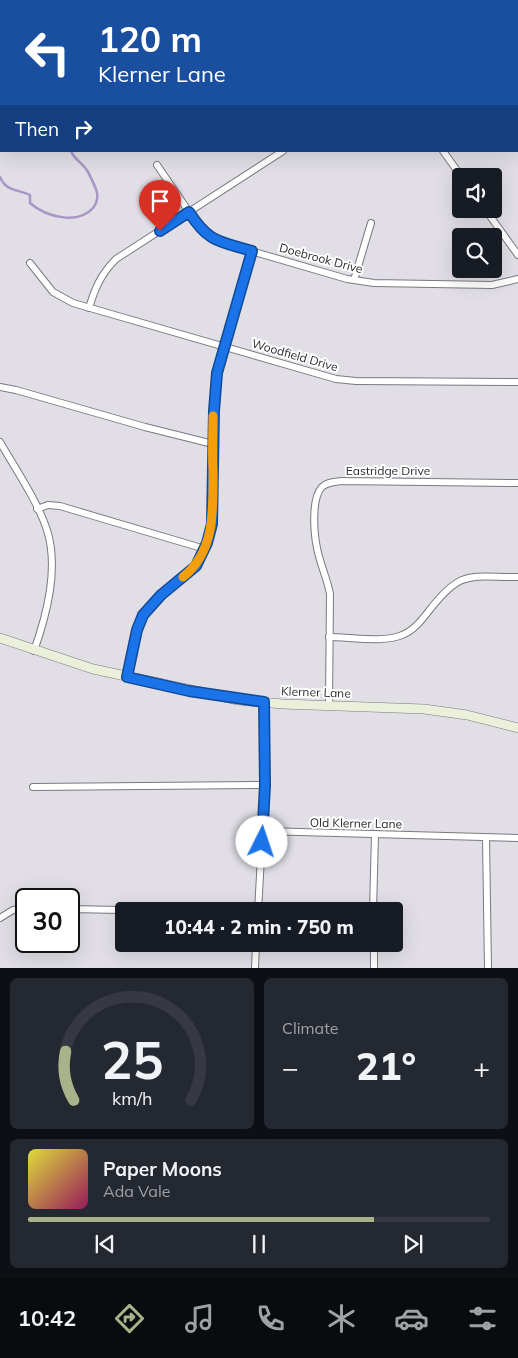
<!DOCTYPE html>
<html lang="en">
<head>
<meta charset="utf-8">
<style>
	body { margin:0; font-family:Mulish,sans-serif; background:#242831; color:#f1f3f6; height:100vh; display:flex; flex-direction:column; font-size:19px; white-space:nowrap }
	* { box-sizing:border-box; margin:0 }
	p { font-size:16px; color:#9ea1a6 }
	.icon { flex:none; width:28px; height:28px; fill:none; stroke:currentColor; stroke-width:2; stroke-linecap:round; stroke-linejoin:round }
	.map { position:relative; height:968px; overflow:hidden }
	.panel { display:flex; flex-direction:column; gap:10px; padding:10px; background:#0d0f14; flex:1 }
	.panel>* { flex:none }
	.guide { position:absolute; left:0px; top:0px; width:519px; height:152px; box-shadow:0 5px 20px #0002; background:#1a4fa0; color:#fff; overflow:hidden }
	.fabs { position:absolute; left:452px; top:168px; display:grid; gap:10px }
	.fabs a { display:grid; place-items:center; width:50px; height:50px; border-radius:5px; background:#171b24; box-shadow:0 5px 20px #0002; font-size:25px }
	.speed { position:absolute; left:15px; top:888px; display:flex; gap:10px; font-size:25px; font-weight:700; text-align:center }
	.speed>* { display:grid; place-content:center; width:65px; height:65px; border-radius:50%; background:#171b24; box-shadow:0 5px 20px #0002; line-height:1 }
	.speed .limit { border:2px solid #111; border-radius:8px; background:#fff; color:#111 }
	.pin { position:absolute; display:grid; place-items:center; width:42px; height:42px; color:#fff; margin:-51px -21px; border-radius:50% 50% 50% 0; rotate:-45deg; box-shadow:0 0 5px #0007 }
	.pin .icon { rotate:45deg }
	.me { position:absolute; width:55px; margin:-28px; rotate:4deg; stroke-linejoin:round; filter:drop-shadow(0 0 4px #0008) }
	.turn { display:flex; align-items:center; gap:18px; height:105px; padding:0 15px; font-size:22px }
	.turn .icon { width:65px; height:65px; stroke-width:2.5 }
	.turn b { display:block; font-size:35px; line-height:42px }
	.then { display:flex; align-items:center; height:48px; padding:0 15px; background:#0003; gap:10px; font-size:19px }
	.big { font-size:38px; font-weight:800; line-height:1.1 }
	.panel .card { flex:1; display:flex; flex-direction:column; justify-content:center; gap:8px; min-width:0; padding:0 18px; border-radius:8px; background:#242831 }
	.panel .dial { align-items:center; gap:0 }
	.dial svg { height:130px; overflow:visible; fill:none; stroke:#363941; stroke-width:7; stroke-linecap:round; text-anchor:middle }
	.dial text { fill:#f1f3f6; stroke:none }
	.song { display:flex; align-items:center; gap:15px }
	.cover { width:60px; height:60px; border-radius:8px; background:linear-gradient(135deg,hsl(60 70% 55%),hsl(330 70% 35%)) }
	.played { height:5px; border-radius:2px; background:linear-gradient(90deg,#a9b28a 75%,#363941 75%) }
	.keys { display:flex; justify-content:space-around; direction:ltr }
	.heat { display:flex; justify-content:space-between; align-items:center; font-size:28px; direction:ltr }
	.panel .tiles { flex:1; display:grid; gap:10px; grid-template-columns:1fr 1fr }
	.card:last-child { grid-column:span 2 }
	.trip { position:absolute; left:115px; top:902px; width:288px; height:50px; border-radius:5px; background:#171b24; box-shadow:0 5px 20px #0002; font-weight:800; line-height:50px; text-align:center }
	.menu { display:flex; height:80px; justify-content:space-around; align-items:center; background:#090b0e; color:#9ea1a6 }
	.menu .icon { width:35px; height:35px }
	.menu .on { color:#a9b28a }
	.menu b { font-size:22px; color:#f1f3f6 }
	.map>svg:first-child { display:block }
</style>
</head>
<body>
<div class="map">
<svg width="518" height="968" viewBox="0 0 518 968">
	<rect width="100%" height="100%" fill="#e1dee6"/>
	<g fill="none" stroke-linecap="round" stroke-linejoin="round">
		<g stroke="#a896c7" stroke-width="2.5">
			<path d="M344 1 347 0"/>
			<path d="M0 177C6 192 18 189 30 195V203C46 217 78 225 93 208 96 204 98 198 97 193 97 190 88 171 86 169 81 162 74 159 71 151"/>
		</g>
		<defs>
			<g id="lane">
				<path d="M167 0 168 1"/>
				<path d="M258 0 259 1"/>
				<path d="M303 0 305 1"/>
				<path d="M396 0V1"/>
				<path d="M115 1 116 0"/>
				<path d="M227 1 228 0"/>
				<path d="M311 1 315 0"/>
				<path d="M370 1 371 0"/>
				<path d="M482 1V0"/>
			</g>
			<g id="street">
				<path d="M130 1 131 0"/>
				<path d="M443 151 461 176"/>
				<path d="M157 165 200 228 217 241 347 279 374 283 492 285 518 279"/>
				<path d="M485 209 518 255"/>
				<path d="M30 263 53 292 73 303 336 379 356 381 518 382"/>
				<path d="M354 280 371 223"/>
				<path d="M89 308C95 288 101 274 116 259L283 151"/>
				<path d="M0 387 16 390 145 427 213 444"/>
				<path d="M0 442C15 468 38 502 47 530 59 568 47 614 34 651"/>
				<path d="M37 509 48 505 60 506 205 549"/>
				<path d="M329 637C349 637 385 643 402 635 413 631 421 621 428 612 461 569 468 577 518 577"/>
				<path d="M127 677 137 630 143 615 161 595 196 566 207 543 212 525 214 411 217 373 252 251"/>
				<path d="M329 705 330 594C327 578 320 564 317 548 314 534 311 498 322 487 327 482 334 482 341 481L518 483"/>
				<path d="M33 787 265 785"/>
				<path d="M263 831 518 838"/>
				<path d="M486 838 488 968"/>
				<path d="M69 909 173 911 258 910"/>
				<path d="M258 911 265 785 264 702"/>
				<path d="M373 911 375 834"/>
				<path d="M0 918 13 910 26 908"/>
				<path d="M374 944V968"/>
				<path d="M255 968 256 944"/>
			</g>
			<path id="secondary" d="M0 638 93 669 238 700 283 704 424 709 467 715 518 728"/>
		</defs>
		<use href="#lane" stroke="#7b7980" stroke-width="4.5"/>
		<use href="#street" stroke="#7b7980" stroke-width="8"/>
		<use href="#secondary" stroke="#7b7980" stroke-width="10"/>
		<use href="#lane" stroke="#fff" stroke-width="3"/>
		<use href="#street" stroke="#fff" stroke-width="6"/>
		<use href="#secondary" stroke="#eaf0d9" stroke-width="9"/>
	</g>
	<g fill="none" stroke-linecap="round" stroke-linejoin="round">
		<defs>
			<path id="route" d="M160 231 189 212C209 243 219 241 252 251L217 373 214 411 212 524 207 543 196 566 161 595 143 615 137 630 127 677 189 691 264 702 265 785 262 842"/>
		</defs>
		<use href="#route" stroke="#114b97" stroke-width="12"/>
		<use href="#route" stroke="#1a73e8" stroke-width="9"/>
		<path stroke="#f59e0b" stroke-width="9" d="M183 577C216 551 213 508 213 470 212 452 213 434 213 416"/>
	</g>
	<g text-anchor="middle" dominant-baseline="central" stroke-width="4" stroke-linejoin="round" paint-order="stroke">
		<g font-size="12" fill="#2d2c2f" stroke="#fff">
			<text transform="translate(321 258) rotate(15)">Doebrook Drive</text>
			<text transform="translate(295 355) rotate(16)">Woodfield Drive</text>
			<text x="388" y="470">Eastridge Drive</text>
			<text transform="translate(316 692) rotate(2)">Klerner Lane</text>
			<text transform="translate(356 823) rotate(1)">Old Klerner Lane</text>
		</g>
	</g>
</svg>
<div class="fabs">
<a><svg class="icon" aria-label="sound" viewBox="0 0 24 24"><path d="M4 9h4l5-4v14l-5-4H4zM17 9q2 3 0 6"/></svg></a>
<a><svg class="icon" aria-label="search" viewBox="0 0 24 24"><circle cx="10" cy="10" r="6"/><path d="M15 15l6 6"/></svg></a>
</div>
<div class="speed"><div class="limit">30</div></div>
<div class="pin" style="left:160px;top:231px;background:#d93025"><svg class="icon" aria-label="arrive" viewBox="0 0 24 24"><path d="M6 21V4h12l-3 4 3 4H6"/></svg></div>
<svg class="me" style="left:262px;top:842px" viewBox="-20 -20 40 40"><circle r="19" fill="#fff"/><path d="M0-13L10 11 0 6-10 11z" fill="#1a73e8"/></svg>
<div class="trip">10:44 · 2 min · 750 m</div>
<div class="guide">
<div class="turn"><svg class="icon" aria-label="left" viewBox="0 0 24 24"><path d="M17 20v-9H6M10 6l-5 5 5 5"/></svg><div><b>120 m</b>Klerner Lane</div></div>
<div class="then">Then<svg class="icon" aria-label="right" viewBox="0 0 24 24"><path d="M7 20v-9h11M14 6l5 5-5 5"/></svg></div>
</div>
</div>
<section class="panel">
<div class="tiles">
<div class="card dial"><svg viewBox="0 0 100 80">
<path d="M14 69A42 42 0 1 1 86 69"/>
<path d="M14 69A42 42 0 0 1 9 39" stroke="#a9b28a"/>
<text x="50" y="56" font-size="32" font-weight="700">25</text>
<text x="50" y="72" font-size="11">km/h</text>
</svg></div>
<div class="card"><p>Climate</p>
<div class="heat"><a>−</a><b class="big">21°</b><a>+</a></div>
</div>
<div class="card">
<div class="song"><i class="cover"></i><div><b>Paper Moons</b><p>Ada Vale</p></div></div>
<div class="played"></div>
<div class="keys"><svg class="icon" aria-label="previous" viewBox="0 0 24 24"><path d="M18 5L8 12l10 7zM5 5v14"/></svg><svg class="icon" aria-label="pause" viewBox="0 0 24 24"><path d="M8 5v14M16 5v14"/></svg><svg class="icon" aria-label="next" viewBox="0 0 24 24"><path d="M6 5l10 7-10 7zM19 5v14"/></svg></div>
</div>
</div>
</section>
<nav class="menu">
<b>10:42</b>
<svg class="icon on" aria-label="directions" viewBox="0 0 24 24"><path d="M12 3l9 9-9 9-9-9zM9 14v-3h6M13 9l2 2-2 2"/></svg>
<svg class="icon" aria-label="music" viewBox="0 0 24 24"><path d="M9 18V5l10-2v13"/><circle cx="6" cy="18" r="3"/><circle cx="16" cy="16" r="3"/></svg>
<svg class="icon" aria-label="phone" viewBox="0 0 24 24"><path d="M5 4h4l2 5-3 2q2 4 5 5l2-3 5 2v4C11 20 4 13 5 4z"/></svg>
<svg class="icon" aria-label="climate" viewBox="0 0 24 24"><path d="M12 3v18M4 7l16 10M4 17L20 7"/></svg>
<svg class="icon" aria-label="car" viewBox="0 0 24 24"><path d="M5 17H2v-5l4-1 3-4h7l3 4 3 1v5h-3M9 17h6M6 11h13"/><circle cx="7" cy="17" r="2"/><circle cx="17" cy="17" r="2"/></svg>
<svg class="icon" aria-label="filters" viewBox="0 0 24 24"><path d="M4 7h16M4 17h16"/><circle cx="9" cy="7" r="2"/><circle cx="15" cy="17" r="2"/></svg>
</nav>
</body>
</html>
